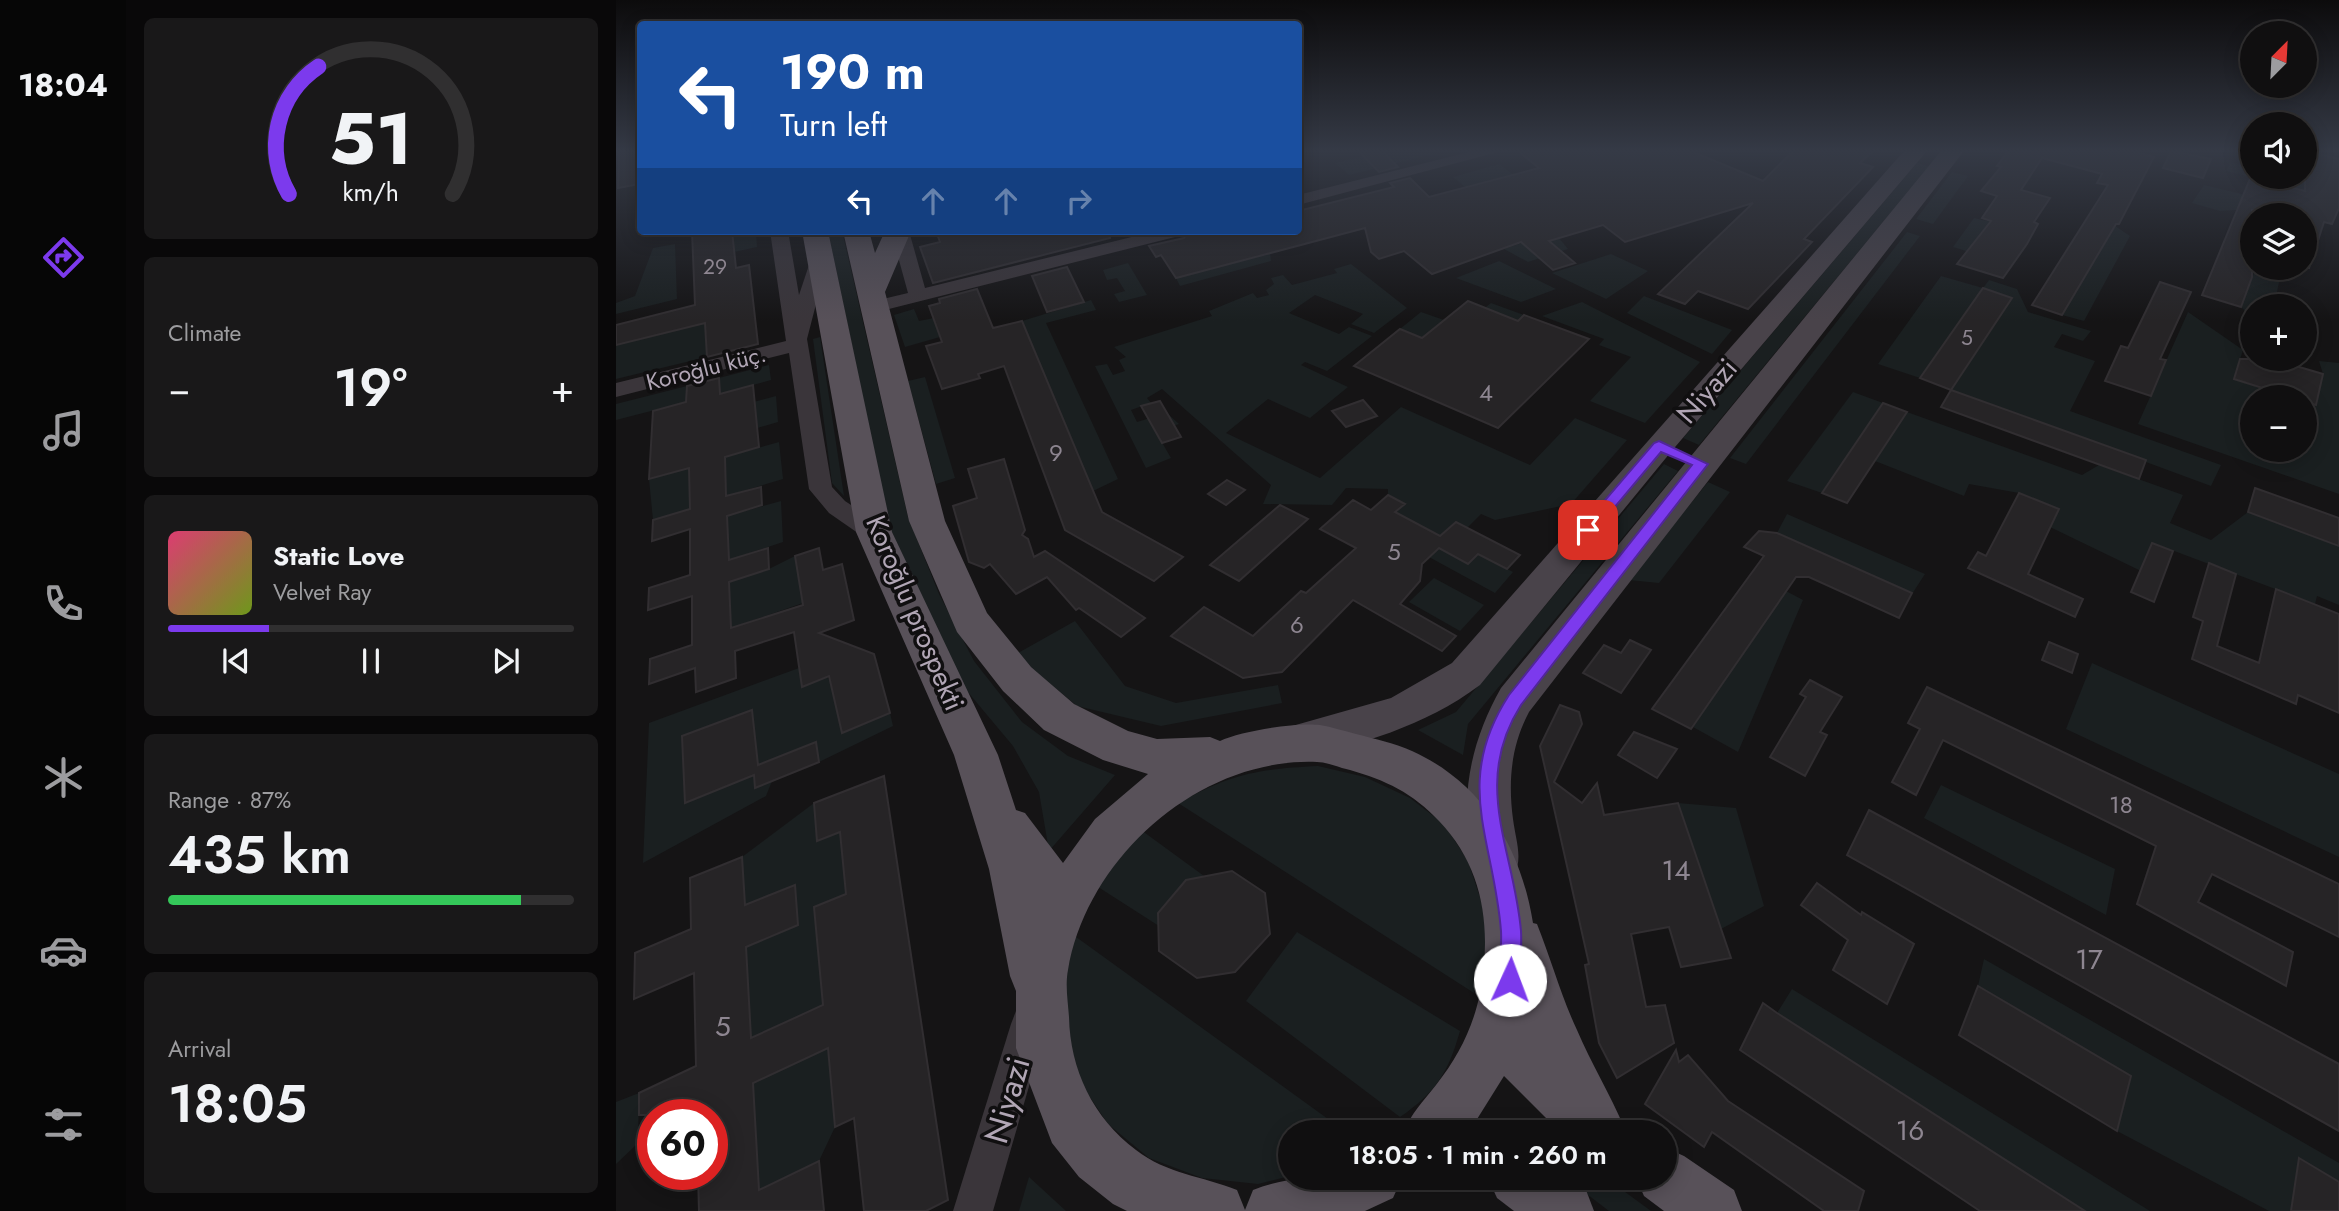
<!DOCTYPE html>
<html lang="en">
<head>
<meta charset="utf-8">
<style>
	body { margin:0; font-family:Jost,sans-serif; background:#191819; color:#f1f3f6; height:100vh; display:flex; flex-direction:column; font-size:26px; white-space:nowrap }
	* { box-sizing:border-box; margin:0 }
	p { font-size:23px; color:#9c9c9f }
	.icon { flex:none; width:38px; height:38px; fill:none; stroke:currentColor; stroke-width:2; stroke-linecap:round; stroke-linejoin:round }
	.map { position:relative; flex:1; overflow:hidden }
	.side { display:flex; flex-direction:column; gap:18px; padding:18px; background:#090809; width:490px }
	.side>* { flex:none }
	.hud { position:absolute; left:21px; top:21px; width:665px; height:214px; border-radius:7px; box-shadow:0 4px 18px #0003,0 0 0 2px #302f30; background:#1a4fa0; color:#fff; overflow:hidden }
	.needle { width:46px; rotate:24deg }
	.fabs { position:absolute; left:1624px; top:21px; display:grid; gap:14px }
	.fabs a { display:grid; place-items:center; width:77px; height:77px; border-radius:50%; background:#100f10; box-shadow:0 4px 18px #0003,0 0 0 2px #302f30; font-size:35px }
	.speed { position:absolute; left:21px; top:1099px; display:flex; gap:14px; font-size:35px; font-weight:700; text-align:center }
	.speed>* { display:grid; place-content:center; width:91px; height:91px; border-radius:50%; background:#100f10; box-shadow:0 4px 18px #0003,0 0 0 2px #302f30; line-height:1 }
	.speed .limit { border:10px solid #d22; background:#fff; color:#111 }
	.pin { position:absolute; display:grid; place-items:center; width:60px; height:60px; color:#fff; margin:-30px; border-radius:14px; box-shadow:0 4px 10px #0006 }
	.me { position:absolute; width:77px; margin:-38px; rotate:2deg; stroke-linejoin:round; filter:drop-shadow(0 0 5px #0008) }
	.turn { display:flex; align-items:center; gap:24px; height:147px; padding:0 28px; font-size:32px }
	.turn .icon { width:91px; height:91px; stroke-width:2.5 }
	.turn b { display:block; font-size:49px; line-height:60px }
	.lanes { display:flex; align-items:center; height:66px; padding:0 28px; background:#0003; justify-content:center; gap:35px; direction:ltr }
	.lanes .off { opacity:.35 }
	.big { font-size:52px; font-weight:600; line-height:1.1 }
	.side .widget { flex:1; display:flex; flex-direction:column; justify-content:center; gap:10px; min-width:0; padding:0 24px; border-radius:10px; background:#191819 }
	.side .dial { align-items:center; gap:0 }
	.dial svg { height:182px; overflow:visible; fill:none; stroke:#302f30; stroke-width:7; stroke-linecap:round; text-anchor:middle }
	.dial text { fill:#f1f3f6; stroke:none }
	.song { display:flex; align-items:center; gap:21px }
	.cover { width:84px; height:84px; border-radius:10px; background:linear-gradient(135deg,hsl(340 70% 55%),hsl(80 70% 35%)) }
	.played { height:7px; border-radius:4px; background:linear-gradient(90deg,#7c3aed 25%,#302f30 25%) }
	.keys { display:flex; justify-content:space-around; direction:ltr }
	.heat { display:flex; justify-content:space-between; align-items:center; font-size:38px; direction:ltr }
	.charge { height:10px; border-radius:5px; background:linear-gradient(90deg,#34c759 87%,#302f30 0) }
	.trip { position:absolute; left:662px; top:1120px; width:399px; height:70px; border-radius:35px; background:#100f10; box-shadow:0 4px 18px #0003,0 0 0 2px #302f30; font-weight:600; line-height:70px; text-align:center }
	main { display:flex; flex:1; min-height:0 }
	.menu { display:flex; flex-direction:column; width:126px; justify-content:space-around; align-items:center; background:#060606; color:#9c9c9f }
	.menu .icon { width:49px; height:49px }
	.menu .active { color:#7c3aed }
	.menu b { font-size:32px; color:#f1f3f6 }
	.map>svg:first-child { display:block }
</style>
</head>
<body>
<main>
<nav class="menu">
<b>18:04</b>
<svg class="icon active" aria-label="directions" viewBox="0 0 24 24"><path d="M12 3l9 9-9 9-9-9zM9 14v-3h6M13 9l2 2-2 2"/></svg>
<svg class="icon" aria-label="music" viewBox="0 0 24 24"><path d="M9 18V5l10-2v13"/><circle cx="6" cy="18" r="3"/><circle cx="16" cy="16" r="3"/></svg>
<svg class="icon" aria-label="phone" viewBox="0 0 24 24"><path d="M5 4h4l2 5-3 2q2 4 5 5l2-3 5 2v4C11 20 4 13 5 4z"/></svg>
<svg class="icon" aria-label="climate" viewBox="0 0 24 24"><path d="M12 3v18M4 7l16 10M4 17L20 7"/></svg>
<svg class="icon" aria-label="car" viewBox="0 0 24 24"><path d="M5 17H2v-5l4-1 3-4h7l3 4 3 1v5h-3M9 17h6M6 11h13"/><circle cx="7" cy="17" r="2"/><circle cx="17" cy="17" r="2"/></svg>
<svg class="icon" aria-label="filters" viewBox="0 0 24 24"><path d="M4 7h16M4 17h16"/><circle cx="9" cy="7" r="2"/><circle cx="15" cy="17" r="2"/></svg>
</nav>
<section class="side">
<div class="widget dial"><svg viewBox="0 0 100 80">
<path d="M14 69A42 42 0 1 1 86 69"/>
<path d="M14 69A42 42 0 0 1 27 13" stroke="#7c3aed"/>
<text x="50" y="56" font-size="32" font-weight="700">51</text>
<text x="50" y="72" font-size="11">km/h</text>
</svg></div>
<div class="widget"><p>Climate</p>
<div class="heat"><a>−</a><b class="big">19°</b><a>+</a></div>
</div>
<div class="widget">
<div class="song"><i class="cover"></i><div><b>Static Love</b><p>Velvet Ray</p></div></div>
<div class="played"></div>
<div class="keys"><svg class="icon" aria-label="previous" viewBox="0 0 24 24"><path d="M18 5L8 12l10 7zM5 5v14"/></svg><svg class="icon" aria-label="pause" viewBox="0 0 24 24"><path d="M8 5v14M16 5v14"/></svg><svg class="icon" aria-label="next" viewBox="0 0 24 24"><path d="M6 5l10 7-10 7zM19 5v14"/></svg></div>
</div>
<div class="widget"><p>Range · 87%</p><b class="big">435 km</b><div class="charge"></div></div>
<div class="widget"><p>Arrival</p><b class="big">18:05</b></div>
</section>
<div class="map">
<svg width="1723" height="1211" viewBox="0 0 1723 1211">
	<rect width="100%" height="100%" fill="#151415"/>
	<g fill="#1a1f20">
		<path d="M769 151 825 152 733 175 719 163Z"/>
		<path d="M1614 162 1636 168V177H1675L1723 188V199L1610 171Z"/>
		<path d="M1301 163 1313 166 1083 445 1067 438Z"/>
		<path d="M883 164 903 179 889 183 883 178 849 187 837 177Z"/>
		<path d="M1336 172 1352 176 1317 224 1300 219Z"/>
		<path d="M1588 185 1630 195 1621 210 1604 211 1576 203Z"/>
		<path d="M1358 218 1397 227 1390 238 1367 231 1356 244 1376 259 1337 247Z"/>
		<path d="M1499 226 1514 236 1468 321 1446 315Z"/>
		<path d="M116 231H140L141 247 118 252Z"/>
		<path d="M212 231H226L292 517 323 594 358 661 406 722 452 756 499 775 433 851 423 792 397 746 346 685 274 528Z"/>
		<path d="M1291 232 1304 236 1130 464 1114 458Z"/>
		<path d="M943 238 952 249 912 262 888 249 909 242Z"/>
		<path d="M59 244 61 299 0 314V303L19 296 37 248Z"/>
		<path d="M654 253 655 261 564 286 560 278Z"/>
		<path d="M995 254 1032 271 990 299 936 273Z"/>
		<path d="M883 261 940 289 905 302 840 278Z"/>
		<path d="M512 263 531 295 503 302 498 294 509 291 501 278 491 280 487 270Z"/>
		<path d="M735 264 791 308 758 333 735 324 747 314 699 295 673 313 723 334 733 327 756 336 711 371 689 362 685 365 732 387 694 418 652 399 610 433 704 478 785 407 914 465 959 418 1011 440 955 504 879 520 865 514 851 528 839 522 824 536 779 512 788 503 772 495V489L730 488 716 505 647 504 655 485 546 389 531 398 535 403 515 410 521 422 551 413 563 424 540 432 555 458 530 468 479 366 491 364 497 375 509 371 503 360 510 357 498 347 596 316 593 311 637 293 641 298 653 295 650 290 658 284 655 278 667 275 676 285 721 273 718 269Z"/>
		<path d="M1640 268H1666L1658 306H1636V317L1625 307Z"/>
		<path d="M1325 276 1367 288 1373 280 1401 289 1412 312 1475 331 1467 341 1446 334 1438 347 1479 361 1454 411 1605 465 1595 486 1335 390 1396 298 1367 289 1304 378 1262 364Z"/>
		<path d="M1028 296 1116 330 1096 354 1011 313Z"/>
		<path d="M475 300 480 310 430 323 502 479 477 491 406 321Z"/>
		<path d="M966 302 1084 362 1029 423 974 401 1015 357 983 345 988 339 926 316Z"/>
		<path d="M875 303 908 315 858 359 784 329 805 312 828 320 817 330 833 336Z"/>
		<path d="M298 309 303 321 318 318 324 337 289 347 278 315Z"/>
		<path d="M1572 312 1627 350 1618 379 1675 397H1636V450H1689V402L1700 405 1707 374 1703 361 1723 363V494L1522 424Z"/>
		<path d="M92 322 91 357 0 379V345Z"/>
		<path d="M204 337 228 496 216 483 197 339Z"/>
		<path d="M153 365 155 380 104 394 103 378Z"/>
		<path d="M309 377 339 478 320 484 292 381Z"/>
		<path d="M71 386 70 402 0 420V404Z"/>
		<path d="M1237 392 1267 403 1206 493 1171 481Z"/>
		<path d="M160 396 162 422 104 439 103 411Z"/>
		<path d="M1291 412 1466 475 1483 465 1567 495 1554 523 1595 540 1632 512 1723 546V605L1701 596 1699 604 1537 543 1525 571 1434 527 1403 493 1353 484 1348 496 1259 461Z"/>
		<path d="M163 442 167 479 110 496 109 457Z"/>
		<path d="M1048 464 1062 471 852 724 847 755 802 730 840 712Z"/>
		<path d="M73 468 74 509 37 520 33 479Z"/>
		<path d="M1092 482 1114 492 1043 583 1013 580Z"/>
		<path d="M165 501 167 542 113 560 111 516Z"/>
		<path d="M1171 514 1309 574 1296 594 1161 533Z"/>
		<path d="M823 548 852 564 862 554 897 572 879 593 813 557Z"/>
		<path d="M179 556 187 603 115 628 113 582 153 569Z"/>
		<path d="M818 578 868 605 844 631 793 602Z"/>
		<path d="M1170 591 1187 600 1122 752 1077 727Z"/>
		<path d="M459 621 509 686 560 703 662 685 666 703 545 726 461 706 413 666 402 653Z"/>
		<path d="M1476 663 1723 774V857L1450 729Z"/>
		<path d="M183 668 211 677 214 681 226 733 274 713 277 726 203 762 199 742 142 765 136 710 66 736 69 802 138 775 156 781 150 796 27 863 33 723Z"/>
		<path d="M702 766 749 777 794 798 828 824 852 861 870 916 869 953 858 993 562 803C615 774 641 769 702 766Z"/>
		<path d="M1325 785 1499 869 1490 915 1308 818Z"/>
		<path d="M198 803 201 841 224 832 230 894 198 907 219 1127 203 1161 143 1190 137 1083 187 1014 135 1038 130 947 182 925 178 885 129 905 126 857Z"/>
		<path d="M1062 803 1120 808 1148 906 1105 929Z"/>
		<path d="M525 830 588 876 570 880 543 926 479 885Z"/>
		<path d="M681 932 844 1031C832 1073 820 1092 784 1117L630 1001Z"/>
		<path d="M456 934 730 1132H674V1176L642 1184 586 1178 533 1158 492 1124 461 1078 443 981Z"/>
		<path d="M1368 959 1723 1163V1182L1683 1159 1675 1211H1653L1501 1131 1515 1076 1362 986Z"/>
		<path d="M1176 989 1534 1211H1469L1161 1013Z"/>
		<path d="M23 1093 22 1143 0 1164V1102Z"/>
		<path d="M413 1177 450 1211H403Z"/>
		<path d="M950 1178H990L1035 1211H993Z"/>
	</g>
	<g fill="#262426" stroke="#312e31" stroke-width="2">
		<path d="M3 151H24V184L2 188Z"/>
		<path d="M742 151H766L782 167 763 172Z"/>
		<path d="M902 151H1075L1147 181 1177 151H1257L1244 163 1257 167 1188 239 1196 242 1132 309 1082 291 1069 304 1042 294 1137 203 1009 242 987 225 933 241 959 263 937 270 905 242 816 274 788 251 763 259 755 252 749 228 560 278 545 255 540 257 533 246 568 238 573 231H682V211L778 187 774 183 794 178 813 197 923 168Z"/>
		<path d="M1392 151H1516L1538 157 1503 224H1500L1446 315 1416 305 1492 185 1481 183 1486 174 1426 158 1405 190 1434 198 1418 222 1422 224 1411 244 1387 278 1341 264 1375 221 1366 218 1381 196 1365 191 1385 167 1381 166Z"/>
		<path d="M1555 151 1595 159 1587 178 1547 168Z"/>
		<path d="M1689 151 1723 159V208L1716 224 1708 222 1693 268H1689V215H1655L1636 210V277L1625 307 1586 295 1636 174V178L1689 191Z"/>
		<path d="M76 231H116L120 268 133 265 142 344 91 357 89 323 0 345V325L79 305Z"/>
		<path d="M320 231H493L494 238 317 283 304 247 324 242Z"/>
		<path d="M451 267 468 302 431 312 416 276Z"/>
		<path d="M1544 282 1575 292 1544 359 1550 360 1535 396 1489 381 1505 346 1512 348Z"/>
		<path d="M1367 288 1396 298 1335 390 1304 378Z"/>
		<path d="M361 289 377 328 406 321 486 512 567 557 538 581 449 530 388 366 362 374 364 378 326 389 310 346 326 342 313 306 324 303 323 299Z"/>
		<path d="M852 301 902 321 908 315 973 339 882 428 738 366 784 329 806 338Z"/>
		<path d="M1624 359H1656L1707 374 1700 405 1689 402V397H1675L1618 379Z"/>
		<path d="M103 378 104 394 137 385 143 447 109 457 110 496 145 487 146 505 111 516 113 560 152 548 153 569 113 582 115 628 187 605 179 556 203 548 207 570 226 564 238 620 203 633 258 654 274 713 226 733 213 676 186 687 178 632 119 651 120 678 80 692 79 668 33 684 34 659 76 645V596L32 610 33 588 74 575V529L36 541 37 520 74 509 73 468 33 479 37 411 70 402 71 386Z"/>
		<path d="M1335 390 1530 460 1523 479 1325 407Z"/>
		<path d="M747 400 761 416 730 427 716 411Z"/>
		<path d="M544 401 565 437 546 443 525 406Z"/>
		<path d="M1267 403 1291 412 1231 503 1206 493Z"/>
		<path d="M388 459 409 530 406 535 412 539 418 557 429 551 529 618 505 637 463 608 460 610 431 577 400 594 374 564 368 568 353 562 337 506 361 498 352 469Z"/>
		<path d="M611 480 629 490 610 505 592 494Z"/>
		<path d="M1639 488 1723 518V546L1632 512Z"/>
		<path d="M1403 493 1443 509 1412 574 1467 599 1459 617 1352 568 1362 552 1370 556Z"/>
		<path d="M772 495 789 504 779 512 824 536 840 522 904 555 891 569 862 554 852 564 823 548 806 564 804 581 784 604 840 636 826 651 737 600 666 672 627 678 555 636 588 607 637 636 685 591 690 593 740 548 704 529 737 500 755 510Z"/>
		<path d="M664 505 692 519 623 581 594 565Z"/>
		<path d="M1143 531 1161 533 1296 593 1283 618 1193 577H1180L1075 729 1036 709 1148 556 1128 547Z"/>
		<path d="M1536 543 1557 551 1538 602 1515 592Z"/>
		<path d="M1593 563 1620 574 1601 646 1643 663 1660 589 1723 614V713L1682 695 1680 704 1576 659 1587 621 1577 617Z"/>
		<path d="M1014 640 1035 650 1005 693 967 673 988 645 1005 653Z"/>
		<path d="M1433 642 1462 654 1456 673 1426 660Z"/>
		<path d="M1194 680 1226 697 1204 732 1211 735 1189 776 1154 757 1190 697 1184 694Z"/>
		<path d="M1311 687 1723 884V937L1596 874 1582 902 1677 952 1670 986 1521 904 1540 846 1327 740 1300 795 1276 782 1304 729 1292 723Z"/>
		<path d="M944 705 963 712 966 724 938 782 966 803 981 783 988 815 1062 803 1115 958 1065 967 1053 927 1015 934 1030 1007 1049 1005 1058 1043 1001 1078 983 1043 969 965 973 964 924 746Z"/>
		<path d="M136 710 142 765 200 742 203 762 139 788 138 775 69 803 66 736Z"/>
		<path d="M1018 732 1061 749 1041 778 1002 755Z"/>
		<path d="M268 776 332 1200 310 1211H248L238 1118 219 1127 212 1048 137 1083 143 1190 203 1161 208 1211H83L82 1174H96V1115H23V1093L80 1066 78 973 18 999 19 953 75 929 74 878 126 857 129 905 179 885 182 925 130 947 135 1038 207 1005 198 907 230 894 224 832 201 841 198 803Z"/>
		<path d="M1253 810 1723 1064V1131L1231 855Z"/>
		<path d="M616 871 649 893 654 934 619 972 581 978 543 951 542 913 570 880Z"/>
		<path d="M1201 883 1245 915 1246 912 1298 944 1271 1004 1217 970 1232 940 1185 905Z"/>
		<path d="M1362 986 1515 1076 1501 1131 1343 1035Z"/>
		<path d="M1147 1003 1161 1013 1469 1211H1364L1124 1050Z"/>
		<path d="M1060 1050 1063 1062 1072 1055 1112 1101 1248 1191 1242 1211H1208L1096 1132 1088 1147 1029 1104Z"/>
		<path d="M1683 1158 1723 1182V1211H1675Z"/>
	</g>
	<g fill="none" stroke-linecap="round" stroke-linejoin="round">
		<g fill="#3a353a" fill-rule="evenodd">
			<path d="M857 151H886L682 205V195Z"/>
			<path d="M154 231H172L183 295 198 250 204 249 213 254 191 339 216 487 229 501 267 526 270 532 267 538 258 541 249 538 213 513 193 489 173 353 0 397V383L170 341Z"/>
			<path d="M275 231H293L309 288 540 231H570L567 235 257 313 250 311 247 307 250 303 292 293Z"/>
			<path d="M413 1006 426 1011 431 1024 377 1211H337L395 1024 400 1011Z"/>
		</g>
		<g fill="#49434a" fill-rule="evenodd">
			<path d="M1288 151H1311L1054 453 864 685C808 727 744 744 677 761L662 756 656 743 662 730 775 698 836 663Z"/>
			<path d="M1325 151H1348L913 712C895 746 892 781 897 819 900 842 907 856 898 878L882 884 866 878C838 815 852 746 885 688Z"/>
		</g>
		<g fill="#585159" fill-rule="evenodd">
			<path d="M186 231H212L276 532 382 755 400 810 409 813 447 863 479 819 532 774 487 760 428 730 387 691 341 632 293 521 227 231H253L259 253 269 231H295L269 292 329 521 371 613 415 667 458 704 512 731 541 739 594 737 604 741C625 731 681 722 704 725 716 727 728 731 740 734 759 739 779 743 796 751 867 783 905 848 917 923L921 924C935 959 945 996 961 1030 975 1063 994 1094 1008 1127L1006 1132H952L940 1128 888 1076 853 1132H788C795 1113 807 1102 820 1085 842 1057 857 1028 864 993 876 929 868 868 823 821 797 793 769 780 734 770 724 768 711 762 701 762 584 757 471 857 452 970 449 985 452 1002 453 1017 454 1069 477 1118 520 1150 551 1174 586 1176 621 1190L629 1210 637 1190C684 1171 736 1178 786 1178L777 1198 749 1211H511L497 1204 463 1177 436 1143 400 1048V991L394 976 373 869 338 755 240 532Z"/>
			<path d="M1048 1147 1068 1156 1118 1190 1126 1211H1048L1028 1196 1020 1178H1048Z"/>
			<path d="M872 1178H951L970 1190 978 1211H898L881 1198Z"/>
		</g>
	</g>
	<linearGradient id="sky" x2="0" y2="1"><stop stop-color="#0c0b0c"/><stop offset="0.47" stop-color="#353a46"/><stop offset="1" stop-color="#353a46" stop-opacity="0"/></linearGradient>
	<rect width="1723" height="321" fill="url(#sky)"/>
	<path fill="#7c3aed" stroke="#51269a" stroke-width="2" d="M1043 441 1092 464 905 705C855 784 898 849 905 931 906 947 904 964 904 980L901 987 894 990 886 987 883 980C883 964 886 947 885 931 878 839 836 783 893 695L1076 465 1045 452 977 533H967V526L1038 443Z"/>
	<g text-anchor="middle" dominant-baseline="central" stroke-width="7" stroke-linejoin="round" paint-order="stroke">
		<g font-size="21" fill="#8e8691">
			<text x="99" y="267">29</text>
			<text x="1351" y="338">5</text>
		</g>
		<g font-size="23" fill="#b1a6b5" stroke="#100f10">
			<text transform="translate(90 368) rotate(-14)">Koroğlu küç.</text>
		</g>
		<g font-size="24" fill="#8e8691">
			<text x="870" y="392">4</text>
			<text x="440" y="452">9</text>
			<text x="778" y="551">5</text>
			<text x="681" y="624">6</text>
			<text x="1505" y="804">18</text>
		</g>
		<g font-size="28" fill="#b1a6b5" stroke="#100f10">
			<text transform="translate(1091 391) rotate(-49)">Niyazi</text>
			<text transform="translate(299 613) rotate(67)">Koroğlu prospekti</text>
		</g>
		<g font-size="28" fill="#8e8691">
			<text x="1060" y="870">14</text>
			<text x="1473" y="959">17</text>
			<text x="107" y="1026">5</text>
			<text x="1294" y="1130">16</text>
		</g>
		<g font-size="33" fill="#b1a6b5" stroke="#100f10">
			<text transform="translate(391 1100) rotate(-74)">Niyazi</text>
		</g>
	</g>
</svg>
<div class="fabs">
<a><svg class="needle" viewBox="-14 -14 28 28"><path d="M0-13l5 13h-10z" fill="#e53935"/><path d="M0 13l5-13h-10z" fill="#9c9c9f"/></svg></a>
<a><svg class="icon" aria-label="sound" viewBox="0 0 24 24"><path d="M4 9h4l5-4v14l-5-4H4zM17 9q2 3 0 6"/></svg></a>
<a><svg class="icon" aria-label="layers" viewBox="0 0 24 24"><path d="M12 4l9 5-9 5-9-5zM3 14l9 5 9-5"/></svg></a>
<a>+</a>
<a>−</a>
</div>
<div class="speed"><div class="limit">60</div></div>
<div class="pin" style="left:972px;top:530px;background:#d93025"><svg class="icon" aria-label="arrive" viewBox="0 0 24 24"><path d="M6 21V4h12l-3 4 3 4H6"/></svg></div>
<svg class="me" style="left:894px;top:980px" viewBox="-20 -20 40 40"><circle r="19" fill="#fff"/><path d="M0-13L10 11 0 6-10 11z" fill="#7c3aed"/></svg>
<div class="trip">18:05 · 1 min · 260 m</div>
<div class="hud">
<div class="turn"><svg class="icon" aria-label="left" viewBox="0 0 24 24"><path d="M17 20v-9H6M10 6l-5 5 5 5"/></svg><div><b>190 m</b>Turn left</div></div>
<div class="lanes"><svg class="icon" aria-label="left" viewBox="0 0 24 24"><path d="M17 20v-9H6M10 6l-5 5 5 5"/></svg><svg class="icon off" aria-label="ahead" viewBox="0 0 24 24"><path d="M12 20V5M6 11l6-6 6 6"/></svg><svg class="icon off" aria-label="ahead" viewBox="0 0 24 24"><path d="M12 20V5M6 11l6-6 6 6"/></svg><svg class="icon off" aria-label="right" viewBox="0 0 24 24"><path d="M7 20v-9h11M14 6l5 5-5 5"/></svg></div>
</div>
</div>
</main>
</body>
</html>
